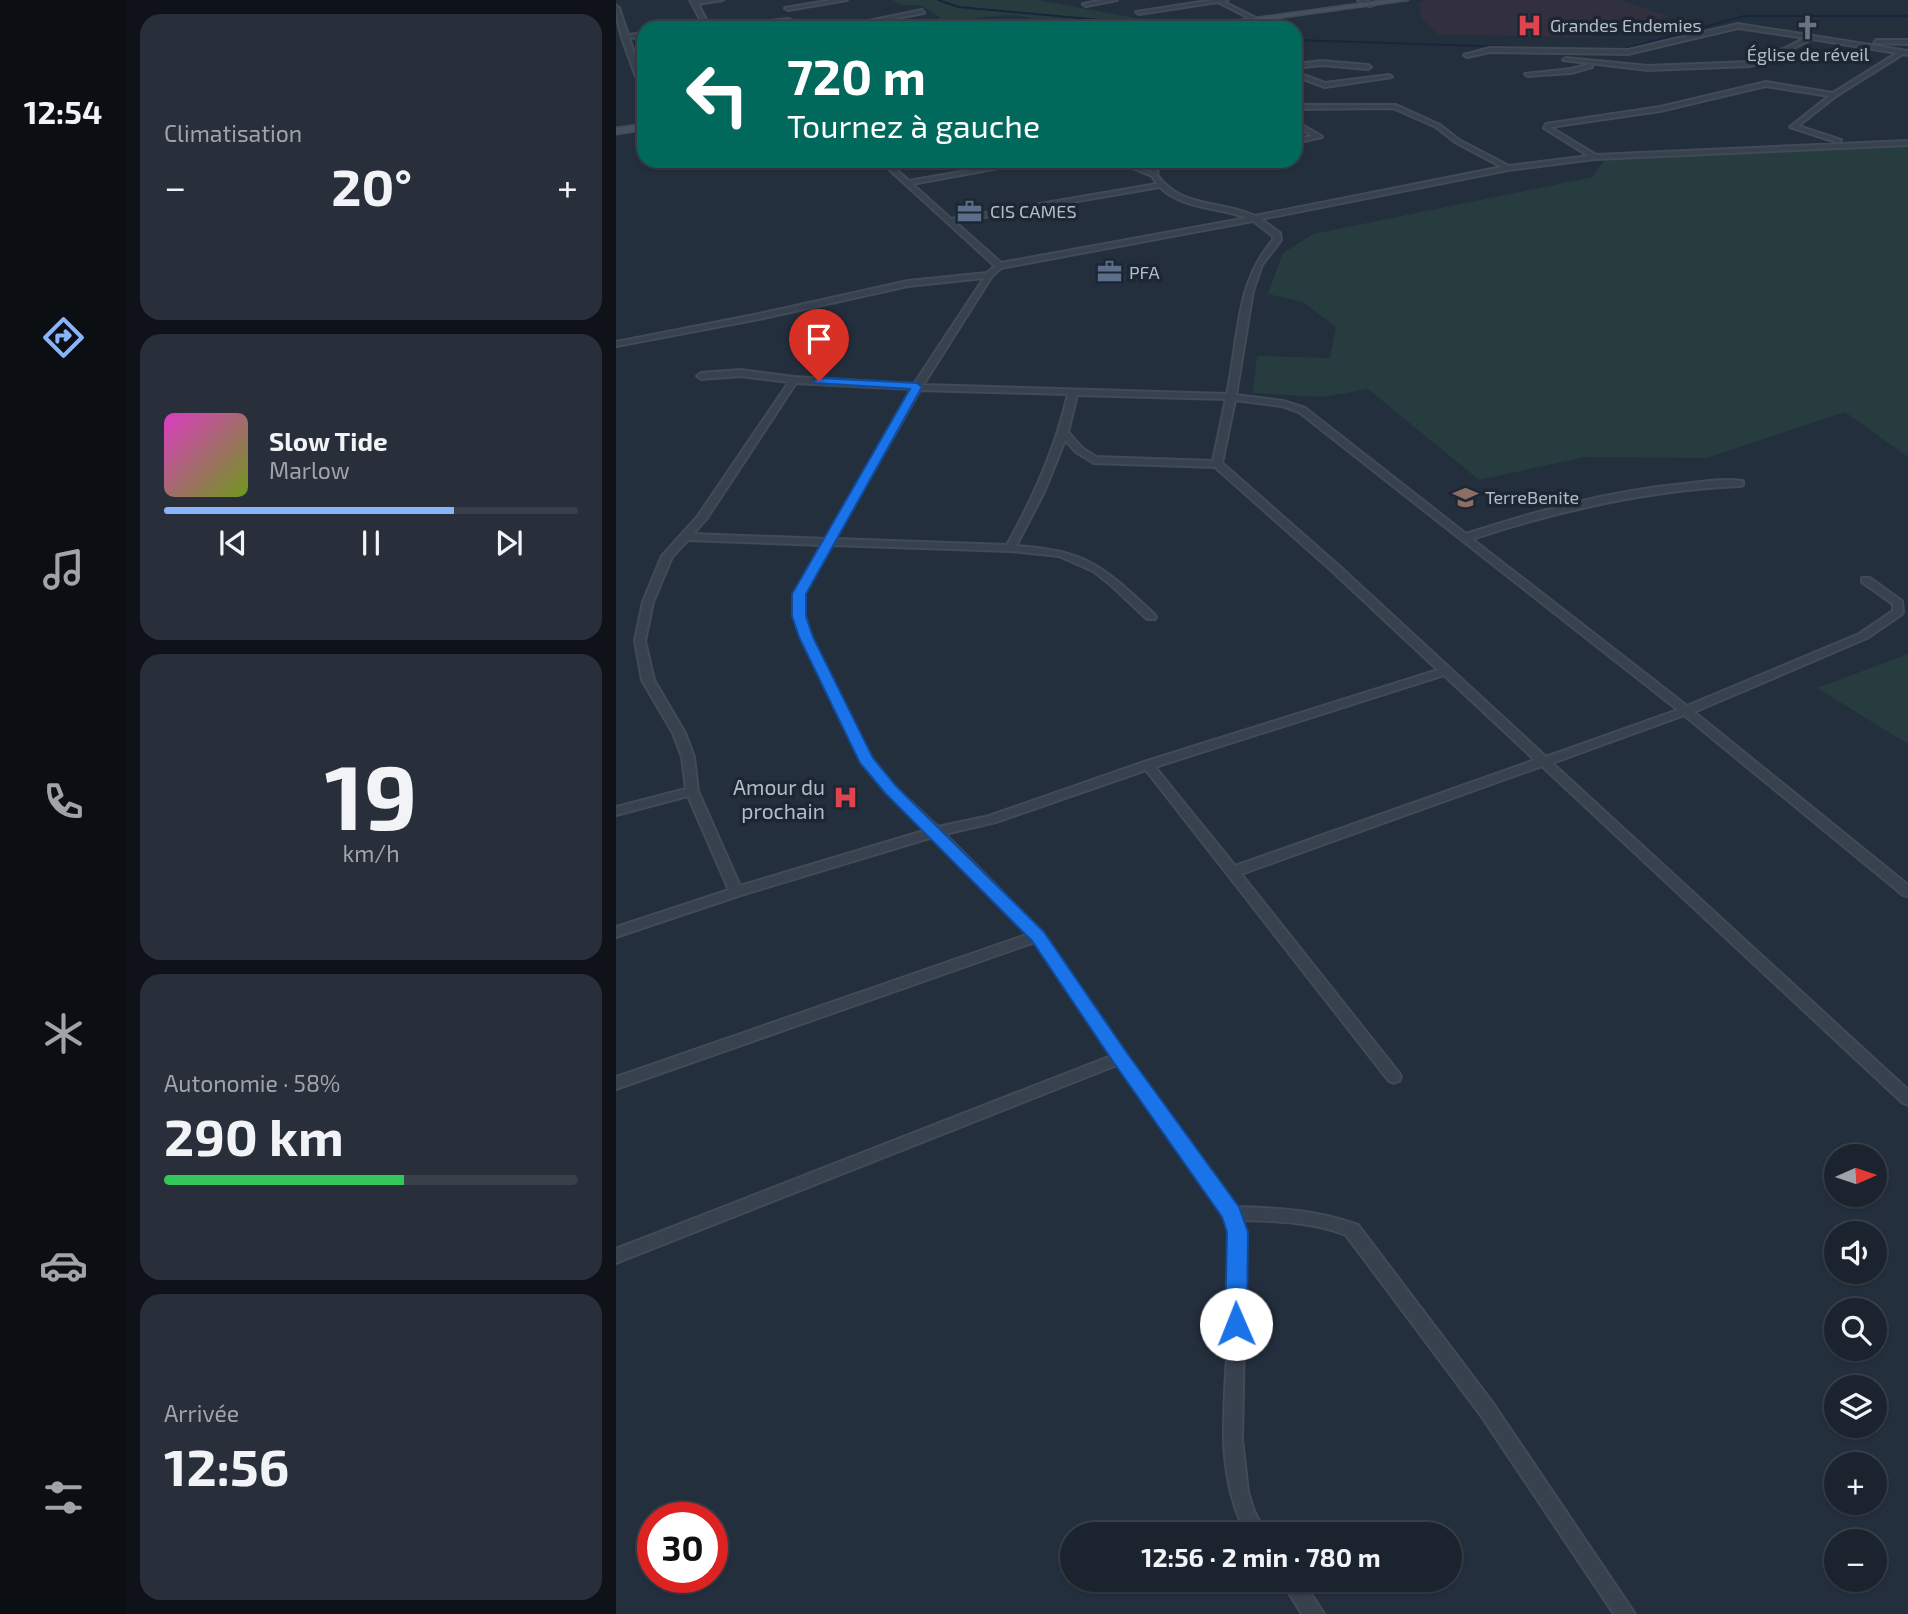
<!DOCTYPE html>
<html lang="fr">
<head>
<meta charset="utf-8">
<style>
	body { margin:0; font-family:"Exo 2",sans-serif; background:#282f3a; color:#f1f3f6; height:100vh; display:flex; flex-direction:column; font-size:26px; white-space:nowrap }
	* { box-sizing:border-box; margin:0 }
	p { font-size:23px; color:#a0a4aa }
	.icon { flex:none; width:38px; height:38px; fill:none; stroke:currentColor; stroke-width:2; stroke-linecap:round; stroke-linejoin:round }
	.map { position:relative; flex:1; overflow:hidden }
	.drawer { display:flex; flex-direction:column; gap:14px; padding:14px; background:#0f1319; width:490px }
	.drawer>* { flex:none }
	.banner { position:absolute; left:21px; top:21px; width:665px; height:147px; border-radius:21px; box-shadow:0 2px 5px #0004,0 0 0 2px #39404a; background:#00695c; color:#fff; overflow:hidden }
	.needle { width:46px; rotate:87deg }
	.controls { position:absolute; left:1208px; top:1144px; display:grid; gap:14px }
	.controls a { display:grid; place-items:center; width:63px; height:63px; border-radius:50%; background:#1b232e; box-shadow:0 2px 5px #0004,0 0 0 2px #39404a; font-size:35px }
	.speed { position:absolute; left:21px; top:1502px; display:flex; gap:14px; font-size:35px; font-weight:700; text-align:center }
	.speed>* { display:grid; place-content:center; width:91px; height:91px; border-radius:50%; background:#1b232e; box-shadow:0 2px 5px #0004,0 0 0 2px #39404a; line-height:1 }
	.speed .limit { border:10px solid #d22; background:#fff; color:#111 }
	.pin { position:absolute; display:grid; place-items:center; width:60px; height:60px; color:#fff; margin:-72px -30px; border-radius:50% 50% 50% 0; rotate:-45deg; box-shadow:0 0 7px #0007 }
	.pin .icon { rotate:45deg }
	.me { position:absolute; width:77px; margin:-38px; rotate:359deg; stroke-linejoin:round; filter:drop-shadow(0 0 5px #0008) }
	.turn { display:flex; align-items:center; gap:24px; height:147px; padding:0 35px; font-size:32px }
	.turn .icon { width:91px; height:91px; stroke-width:2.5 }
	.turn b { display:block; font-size:49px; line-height:60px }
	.big { font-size:52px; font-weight:700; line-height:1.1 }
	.drawer .card { flex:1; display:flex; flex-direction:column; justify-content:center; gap:10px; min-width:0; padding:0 24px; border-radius:21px; background:#282f3a }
	.drawer .dial { align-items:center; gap:0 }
	.dial b { font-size:91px; line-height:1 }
	.song { display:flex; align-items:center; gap:21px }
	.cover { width:84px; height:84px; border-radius:10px; background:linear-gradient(135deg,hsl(310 70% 55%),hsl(80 70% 35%)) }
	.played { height:7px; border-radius:4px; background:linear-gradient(90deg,#8ab4f8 70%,#39404a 70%) }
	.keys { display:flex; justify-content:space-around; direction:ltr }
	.heat { display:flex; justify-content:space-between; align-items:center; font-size:38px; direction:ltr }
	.charge { height:10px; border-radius:5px; background:linear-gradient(90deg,#34c759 58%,#39404a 0) }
	.trip { position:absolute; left:444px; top:1522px; width:402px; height:70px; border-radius:35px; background:#1b232e; box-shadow:0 2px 5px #0004,0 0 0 2px #39404a; font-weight:700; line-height:70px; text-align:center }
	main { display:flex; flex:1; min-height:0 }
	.dock { display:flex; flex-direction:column; width:126px; justify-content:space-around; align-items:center; background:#0b0e12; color:#a0a4aa }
	.dock .icon { width:49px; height:49px }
	.dock .selected { color:#8ab4f8 }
	.dock b { font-size:32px; color:#f1f3f6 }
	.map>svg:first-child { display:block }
</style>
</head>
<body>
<main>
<nav class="dock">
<b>12:54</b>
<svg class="icon selected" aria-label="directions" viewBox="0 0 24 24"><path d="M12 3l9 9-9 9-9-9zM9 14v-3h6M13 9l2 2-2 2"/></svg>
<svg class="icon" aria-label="music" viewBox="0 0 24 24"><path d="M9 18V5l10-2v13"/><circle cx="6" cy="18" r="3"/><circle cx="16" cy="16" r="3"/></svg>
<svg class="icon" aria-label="phone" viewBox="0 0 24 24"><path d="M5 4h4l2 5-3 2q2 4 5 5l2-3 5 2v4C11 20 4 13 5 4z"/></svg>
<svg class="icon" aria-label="climate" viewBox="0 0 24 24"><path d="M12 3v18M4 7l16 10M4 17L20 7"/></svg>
<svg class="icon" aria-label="car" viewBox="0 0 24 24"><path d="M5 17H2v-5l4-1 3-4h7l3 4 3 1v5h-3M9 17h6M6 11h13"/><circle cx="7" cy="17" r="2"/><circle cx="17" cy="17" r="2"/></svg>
<svg class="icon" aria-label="filters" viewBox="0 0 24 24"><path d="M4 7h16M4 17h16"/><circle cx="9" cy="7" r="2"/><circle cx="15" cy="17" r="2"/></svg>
</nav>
<section class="drawer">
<div class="card"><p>Climatisation</p>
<div class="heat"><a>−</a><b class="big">20°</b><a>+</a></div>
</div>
<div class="card">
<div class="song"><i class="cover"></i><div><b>Slow Tide</b><p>Marlow</p></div></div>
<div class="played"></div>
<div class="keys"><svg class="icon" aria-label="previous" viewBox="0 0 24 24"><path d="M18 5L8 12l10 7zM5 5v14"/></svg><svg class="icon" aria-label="pause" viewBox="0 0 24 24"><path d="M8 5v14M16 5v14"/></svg><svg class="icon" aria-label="next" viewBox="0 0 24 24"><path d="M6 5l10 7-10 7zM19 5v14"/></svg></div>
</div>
<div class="card dial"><b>19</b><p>km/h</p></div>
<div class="card"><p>Autonomie · 58%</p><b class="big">290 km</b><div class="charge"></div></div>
<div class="card"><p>Arrivée</p><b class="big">12:56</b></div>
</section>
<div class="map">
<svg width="1292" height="1614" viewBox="0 0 1292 1614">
	<rect width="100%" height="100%" fill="#242f3e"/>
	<path fill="#32303f" d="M813 0H1003L1054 17 983 31 974 38 822 34 805 18 803 2Z"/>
	<g fill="#263c3f">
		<path d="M276 0H421L564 26 436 28C426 26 419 19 410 17 392 11 339 23 315 23L324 17 304 5H285Z"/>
		<path d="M1277 144 1292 146V457L1229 412 1091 458 969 457 863 480 752 389 707 397 637 393 641 356 714 358 720 327 687 302 652 294 667 253 697 234 977 177 988 160Z"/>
		<path d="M1292 654V744L1201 688Z"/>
	</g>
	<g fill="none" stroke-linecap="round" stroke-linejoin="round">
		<g stroke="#17263c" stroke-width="2">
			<path d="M322 0 343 7 507 22 526 28"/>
			<path d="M679 40 985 50"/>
			<path d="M1005 50 1128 16H1292"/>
		</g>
		<defs>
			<g id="minor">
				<path d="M74 0H107L82 4 94 27 173 19 176 21 113 28H89Z"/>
				<path d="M217 0H231L172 10 169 8Z"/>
				<path d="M487 0H501L470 6 467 4Z"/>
				<path d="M598 0H612L608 2 642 19 637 20 602 2 523 14 520 12Z"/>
				<path d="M742 0H749L758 5 753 6Z"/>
				<path d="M0 6 3 8 12 35 28 33V37L13 38 28 82V92L25 90C17 66 0 30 0 6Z"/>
				<path d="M306 10 308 13 255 23 260 28H254L248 22Z"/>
				<path d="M1122 24 1292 51V55L1287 54 1220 96 1182 126 1225 140 1223 143 1174 127 1213 96 1150 86 1044 111 934 127 980 155 1292 141V145L979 159 892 170 645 219 664 233 665 240 646 265 637 291 620 395 667 401 689 408 850 534C921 511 993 491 1068 484 1087 482 1108 478 1127 481V485L1124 486C1031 490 944 510 856 539L1071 706 1243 634 1277 611V604L1246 582V578H1254L1286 601 1287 612 1286 614 1251 638 1078 712 1292 885V896L1287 895 1068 715 936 763 1292 1090V1105L1287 1103 926 766 625 874 783 1073 785 1077 783 1081 778 1083 773 1081 530 770 380 822 329 834 427 933 509 1054 619 1207C662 1208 701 1210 742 1225L876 1402 1019 1614H998L864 1414 730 1235C697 1222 661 1221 626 1220L630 1232 626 1440 632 1492 638 1511 650 1535H631C598 1474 609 1406 612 1340 613 1304 612 1268 614 1232L608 1216 501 1065 0 1263V1249L495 1056 419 942 0 1089V1077L413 934 317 837 125 895 0 937V927L113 890 72 796 0 815V807L70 789 66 757 57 733 26 680 19 641 27 602 46 556 82 516 173 382 124 376 85 379 81 376 85 373 124 370 178 377 298 384 368 278 292 286 143 319 0 346V342L143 314 292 281 371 273 379 266 264 161H271L293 181 407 161H421L296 184 335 219 541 184 536 176 499 161H508L535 172 537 166 557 161H568L542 168 541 175C565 209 605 200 639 216L886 167 839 142 820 127 777 108 679 109V105H780L824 125 843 140 893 166 973 156 928 128 930 124 1044 107 1150 82 1217 93 1281 53 1196 39 1147 63 1133 66 1032 70 947 60 950 58 1032 66 1133 62 1144 61 1189 38 1122 28 1012 54 874 52 851 57 848 55 874 48 1012 50ZM544 187C566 209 603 207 631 218L385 263 339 222ZM637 221 657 236V240C619 284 623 339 611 394L307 385 376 276 385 268ZM180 383 295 389 210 539 77 534 91 518ZM304 390 452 394C440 448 418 497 391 545L219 539ZM461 395 610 399 597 461 480 457 466 448 452 432ZM619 400 666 406 683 412 1062 710 930 757 723 566 606 463ZM449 440 460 452 478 463 599 467 715 570 822 670 528 762 373 816 322 827 278 786 255 759 195 637 188 616V594L216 545 394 551 443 556 477 571 496 586 531 619H539L540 617 539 615C487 567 473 551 400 546L428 492ZM72 540 206 545 178 594V616L185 637 244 760 270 792 311 830 124 886 82 791 78 757 69 733 38 680 29 641 37 602 56 557ZM828 675 919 760 619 866 539 767Z"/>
				<path d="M1260 40H1292V44L1258 43Z"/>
				<path d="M706 61 752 65 755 67 752 69 706 65 679 68V64Z"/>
				<path d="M974 64 976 67 955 73 912 76 909 74 955 69Z"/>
				<path d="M679 72 709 83 773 75 776 77 709 87 679 76Z"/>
				<path d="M679 121 705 136 706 137 679 143V139L697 136 679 126Z"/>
				<path d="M665 1580H686L708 1614H686Z"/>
			</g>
			<g id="secondary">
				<path d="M771 0H792L588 28H566Z"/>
				<path d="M28 124V130L0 134V128Z"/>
			</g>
		</defs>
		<use href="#minor" stroke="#414a57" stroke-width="4"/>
		<use href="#secondary" stroke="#414a57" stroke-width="3"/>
		<use href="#minor" fill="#38414e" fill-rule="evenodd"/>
		<use href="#secondary" fill="#465061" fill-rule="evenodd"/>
	</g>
	<path fill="#1a73e8" stroke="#114b97" stroke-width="2" d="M203 378 301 383 306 387 190 594V616L197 637 257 758 280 786 428 932 511 1053 623 1207 632 1232 631 1324 628 1331 620 1334 612 1331 609 1324 611 1232 606 1217 498 1063 416 941 269 793 244 763 183 637 176 616V594L294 389 199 383 197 381Z"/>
	<defs>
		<symbol id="hospital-bare" viewBox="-9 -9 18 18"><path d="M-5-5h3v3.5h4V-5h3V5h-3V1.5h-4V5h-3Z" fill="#e0444e" stroke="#1d2633" stroke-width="2.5" paint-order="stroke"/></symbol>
		<symbol id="church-bare" viewBox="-9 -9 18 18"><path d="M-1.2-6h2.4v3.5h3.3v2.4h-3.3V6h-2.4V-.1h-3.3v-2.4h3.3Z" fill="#6b7280" stroke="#1d2633" stroke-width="2.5" paint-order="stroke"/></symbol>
		<symbol id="office-bare" viewBox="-9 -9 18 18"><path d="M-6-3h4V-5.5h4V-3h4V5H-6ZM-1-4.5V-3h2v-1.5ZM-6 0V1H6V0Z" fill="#5c6f8a" stroke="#1d2633" stroke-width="2.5" paint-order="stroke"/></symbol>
		<symbol id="school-bare" viewBox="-9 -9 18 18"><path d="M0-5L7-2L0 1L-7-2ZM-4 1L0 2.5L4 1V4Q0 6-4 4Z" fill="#8d6e63" stroke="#1d2633" stroke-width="2.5" paint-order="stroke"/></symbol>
	</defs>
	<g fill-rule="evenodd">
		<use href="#hospital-bare" x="896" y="8" width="35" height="35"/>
		<use href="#church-bare" x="1174" y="10" width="35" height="35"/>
		<use href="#office-bare" x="336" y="194" width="35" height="35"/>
		<use href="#office-bare" x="476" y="254" width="35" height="35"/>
		<use href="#school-bare" x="832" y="480" width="35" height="35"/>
		<use href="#hospital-bare" x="212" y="780" width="35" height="35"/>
	</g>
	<g text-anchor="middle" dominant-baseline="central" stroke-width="7" stroke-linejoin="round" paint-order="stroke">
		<g font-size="18" fill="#b4bcc9" stroke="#1d2633" text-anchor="start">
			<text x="934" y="25">Grandes Endemies</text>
			<text x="1192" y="54" text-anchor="middle">Église de réveil</text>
			<text x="374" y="211">CIS CAMES</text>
			<text x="513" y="272">PFA</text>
			<text x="869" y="497">TerreBenite</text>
		</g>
		<g font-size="21" fill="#b4bcc9" stroke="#1d2633" text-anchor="end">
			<text x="209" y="786">Amour du<tspan x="209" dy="24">prochain</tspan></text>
		</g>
	</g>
</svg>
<div class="controls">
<a><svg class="needle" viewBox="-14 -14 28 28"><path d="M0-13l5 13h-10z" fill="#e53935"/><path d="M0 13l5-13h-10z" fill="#a0a4aa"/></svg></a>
<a><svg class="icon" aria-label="sound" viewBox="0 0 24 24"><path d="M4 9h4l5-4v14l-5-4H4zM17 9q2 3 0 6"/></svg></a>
<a><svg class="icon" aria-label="search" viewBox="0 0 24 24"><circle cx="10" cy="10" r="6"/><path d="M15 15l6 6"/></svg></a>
<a><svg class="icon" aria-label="layers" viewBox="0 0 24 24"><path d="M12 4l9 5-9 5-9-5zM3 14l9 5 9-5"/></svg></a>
<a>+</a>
<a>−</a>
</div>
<div class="speed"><div class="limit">30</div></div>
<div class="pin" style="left:203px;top:381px;background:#d93025"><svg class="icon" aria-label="arrive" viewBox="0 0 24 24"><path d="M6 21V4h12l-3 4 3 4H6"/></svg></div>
<svg class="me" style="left:620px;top:1324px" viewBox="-20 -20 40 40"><circle r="19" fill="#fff"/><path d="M0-13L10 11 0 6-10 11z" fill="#1a73e8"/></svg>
<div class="trip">12:56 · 2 min · 780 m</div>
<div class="banner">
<div class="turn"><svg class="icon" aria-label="left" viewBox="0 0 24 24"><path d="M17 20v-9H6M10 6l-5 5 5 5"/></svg><div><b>720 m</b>Tournez à gauche</div></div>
</div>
</div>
</main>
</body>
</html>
